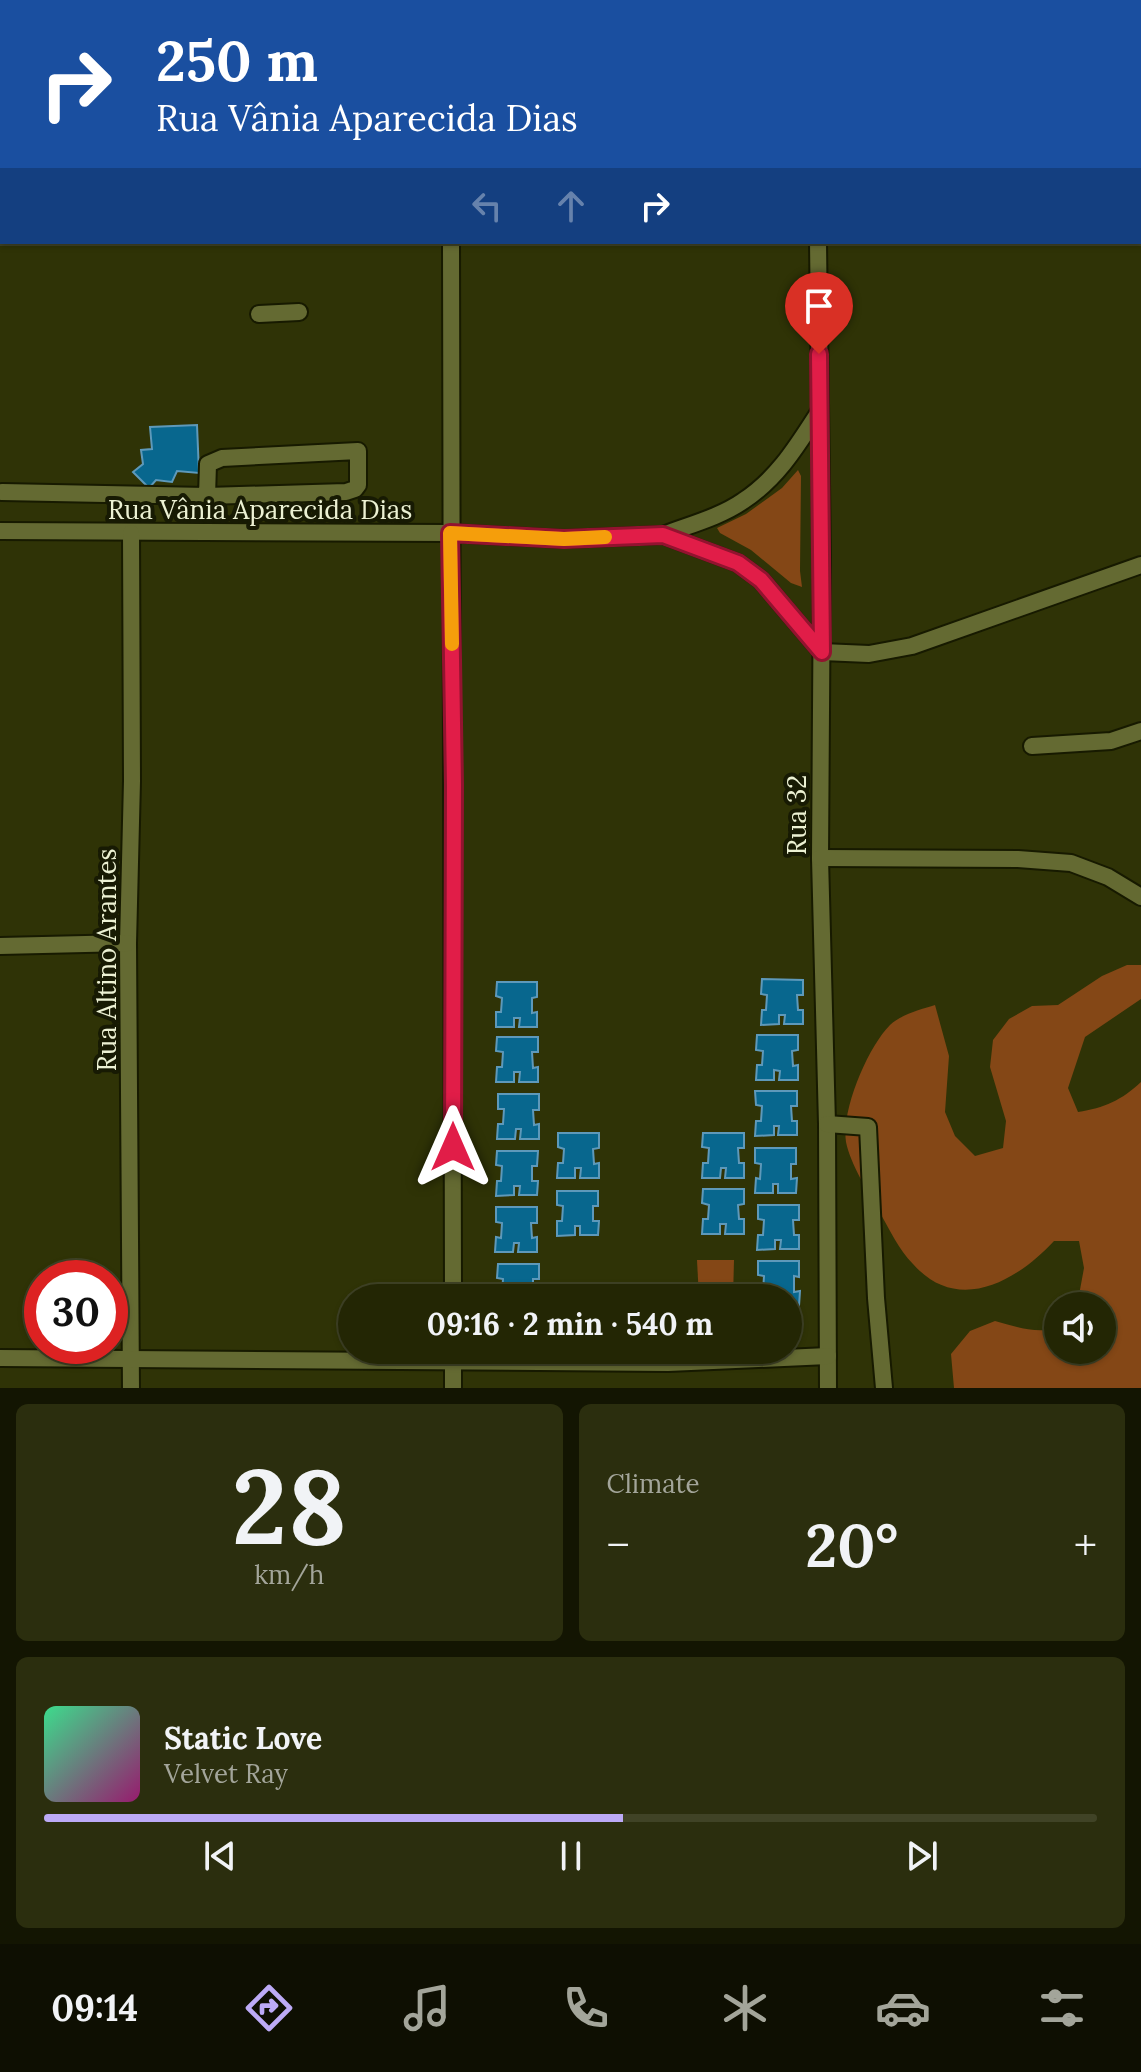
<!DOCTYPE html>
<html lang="en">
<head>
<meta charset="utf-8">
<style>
	body { margin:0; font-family:Lora,serif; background:#2b2e0e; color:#f1f3f6; height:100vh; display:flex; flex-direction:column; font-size:30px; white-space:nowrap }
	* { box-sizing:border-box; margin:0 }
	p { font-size:26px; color:#a3a59a }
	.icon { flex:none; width:44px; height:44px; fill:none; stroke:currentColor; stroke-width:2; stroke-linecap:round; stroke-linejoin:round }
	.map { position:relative; height:1388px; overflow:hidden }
	.details { display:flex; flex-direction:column; gap:16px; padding:16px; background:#131502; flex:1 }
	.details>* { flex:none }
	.banner { position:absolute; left:0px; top:0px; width:1142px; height:244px; box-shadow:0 2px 6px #0004,0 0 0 2px #404326; background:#1a4fa0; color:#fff; overflow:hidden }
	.controls { position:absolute; left:1044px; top:1292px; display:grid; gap:16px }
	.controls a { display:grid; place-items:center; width:72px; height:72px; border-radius:50%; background:#232604; box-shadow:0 2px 6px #0004,0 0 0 2px #404326; font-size:40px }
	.speed { position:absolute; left:24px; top:1260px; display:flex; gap:16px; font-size:40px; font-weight:700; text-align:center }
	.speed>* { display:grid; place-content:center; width:104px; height:104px; border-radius:50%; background:#232604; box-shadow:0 2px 6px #0004,0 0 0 2px #404326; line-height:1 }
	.speed .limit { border:12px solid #d22; background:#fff; color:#111 }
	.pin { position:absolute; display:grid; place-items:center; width:68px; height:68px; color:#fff; margin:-82px -34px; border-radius:50% 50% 50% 0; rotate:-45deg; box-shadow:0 0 8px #0007 }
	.pin .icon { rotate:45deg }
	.me { position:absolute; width:88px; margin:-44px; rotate:0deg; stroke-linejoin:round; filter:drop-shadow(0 0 6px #0008) }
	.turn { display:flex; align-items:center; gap:28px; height:168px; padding:0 24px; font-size:36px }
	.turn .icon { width:104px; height:104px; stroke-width:2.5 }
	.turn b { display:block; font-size:56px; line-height:68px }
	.lanes { display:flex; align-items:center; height:76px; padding:0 24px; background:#0003; justify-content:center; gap:40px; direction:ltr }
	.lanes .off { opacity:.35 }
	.big { font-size:60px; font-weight:700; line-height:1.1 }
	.details .card { flex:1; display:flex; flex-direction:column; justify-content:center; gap:12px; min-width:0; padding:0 28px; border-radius:12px; background:#2b2e0e }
	.details .dial { align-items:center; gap:0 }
	.dial b { font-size:104px; line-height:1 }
	.song { display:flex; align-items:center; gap:24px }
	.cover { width:96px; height:96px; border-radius:12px; background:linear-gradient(135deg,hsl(150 70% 55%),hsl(320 70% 35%)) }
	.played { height:8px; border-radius:4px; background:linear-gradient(90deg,#bcaaf6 55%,#404326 55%) }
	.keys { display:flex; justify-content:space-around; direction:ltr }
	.heat { display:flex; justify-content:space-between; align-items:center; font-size:44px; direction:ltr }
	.details .tiles { flex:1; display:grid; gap:16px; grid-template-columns:1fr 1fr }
	.card:last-child { grid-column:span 2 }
	.trip { position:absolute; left:338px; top:1284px; width:464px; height:80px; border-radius:40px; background:#232604; box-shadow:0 2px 6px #0004,0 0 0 2px #404326; font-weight:700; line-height:80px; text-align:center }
	.dock { display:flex; height:128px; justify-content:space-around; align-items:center; background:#0e0f02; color:#a3a59a }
	.dock .icon { width:56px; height:56px }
	.dock .active { color:#bcaaf6 }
	.dock b { font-size:36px; color:#f1f3f6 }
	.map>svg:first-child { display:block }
</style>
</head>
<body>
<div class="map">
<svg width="1141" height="1388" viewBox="0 0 1141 1388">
	<rect width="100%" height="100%" fill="#2f3306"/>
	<g fill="#844716">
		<path d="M798 470 801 476 800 571 802 587 791 583 751 550 720 533 717 528 746 514 782 488Z"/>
		<path d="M1127 965H1141V999L1085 1037 1068 1088 1078 1112C1104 1108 1122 1100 1141 1082V1388H954L951 1354 970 1331 995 1321C1016 1327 1036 1334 1058 1328V1350H1102V1306H1077L1084 1268 1079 1241H1054C1017 1281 958 1315 913 1264 899 1250 890 1230 880 1213 869 1194 850 1163 846 1142 841 1110 868 1047 890 1025 900 1015 922 1009 935 1005L949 1056 945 1112 955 1136 975 1156 1003 1148 1006 1121 990 1067 993 1040 1009 1019 1032 1006 1058 1005 1102 976Z"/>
		<path d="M697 1260H734L733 1298H699Z"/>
	</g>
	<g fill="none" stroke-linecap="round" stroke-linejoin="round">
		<g stroke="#181a08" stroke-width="30">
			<path d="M1078 0 1096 2"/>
			<path d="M1140 6H1141"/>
		</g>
	</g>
	<g fill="#08678e" stroke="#5e99ba" stroke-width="2">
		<path d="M197 425 199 473 177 471 172 482 156 480 149 488 133 472 143 464 141 450 152 449 150 427Z"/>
		<path d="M762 979 803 980V995H797L798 1010H803V1024H784L785 1015H779V1024L761 1025 762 1010H766L767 995 761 994Z"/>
		<path d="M497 982H537V997L532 998V1013L537 1012V1027H519L520 1018H514V1027H496V1012H501L502 998 496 996Z"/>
		<path d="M757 1035H798V1050L792 1051 793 1066 798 1065V1080H779L780 1071 774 1070V1080H756L757 1065H762L763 1051 756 1050Z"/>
		<path d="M497 1037H538V1052H532L533 1068 538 1067V1082H519L520 1072H514V1082H496L497 1067H502L503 1052 496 1051Z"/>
		<path d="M755 1091H797V1106H791L792 1121H797V1135H778L779 1126H774V1135L755 1136 756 1121H761L762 1106 756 1105Z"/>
		<path d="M498 1094H539V1110H533L534 1125 539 1124V1139H520L521 1129H516L515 1139H497L498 1124H503L504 1109H498Z"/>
		<path d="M558 1133H599V1148L593 1149 594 1164 599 1163V1178H580L581 1168H575V1178H557L558 1163H563L564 1149 558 1147Z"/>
		<path d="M703 1133H744V1148H738L739 1163H744V1178H725L726 1168H721L720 1178H702L703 1163H708L709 1148 702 1147Z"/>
		<path d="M755 1148H796V1164H791V1179L797 1178 796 1193H778V1184H773V1193H755L756 1178 760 1179 761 1164 755 1163Z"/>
		<path d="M497 1151H538L537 1166H532V1181H538L537 1195H519L520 1186H514V1195L496 1196 497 1181H501L502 1166 496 1165Z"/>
		<path d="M703 1189H744V1204L738 1205 739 1219H744V1234H725L726 1224H720V1234H702L703 1219H708L709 1205 702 1203Z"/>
		<path d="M557 1191H598V1206H593V1221H599L598 1235H580V1226H575V1235L557 1236V1221H562L563 1206 557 1205Z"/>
		<path d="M758 1205H799V1220H793L794 1235H799V1249H780L781 1240H775V1249L757 1250 758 1235H763L764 1220 758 1219Z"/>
		<path d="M496 1207H537V1223H531L532 1238 537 1237V1252H518L519 1243H514L513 1252H495L496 1237 501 1238 502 1223 496 1222Z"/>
		<path d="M758 1261H799V1277L794 1276V1292L800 1291 799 1306H788V1298L781 1296 758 1298 759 1291H763L764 1276 758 1275Z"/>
		<path d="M498 1264H539V1279H533V1294H539V1298H498V1294H502L503 1279 497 1278Z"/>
	</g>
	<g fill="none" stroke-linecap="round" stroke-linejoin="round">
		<defs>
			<g id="minor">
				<path d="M14 0V2"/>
				<path d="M792 0 793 2"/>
				<path d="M0 48 2 47"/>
				<path d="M1140 113H1141"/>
				<path d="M451 242 453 1298"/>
				<path d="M818 242 822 564 820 858 827 1124 828 1388"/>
				<path d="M259 314 299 312"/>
				<path d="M819 412C797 446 778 478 743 501 720 517 689 525 663 535L738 563 761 580 822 652 869 654 912 646 1141 565"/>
				<path d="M2 492 207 496 346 492 355 489 358 485V451L222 458 208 464 207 496"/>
				<path d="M0 531 450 533 564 539 663 535"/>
				<path d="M131 533 132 781 128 943 131 1388"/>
				<path d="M1032 746 1111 741 1141 731"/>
				<path d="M820 858 1018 859 1071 863 1108 877 1141 897"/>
				<path d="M0 946 128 943"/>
				<path d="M827 1124 868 1127 876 1298 884 1388"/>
				<path d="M453 1350V1388"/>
				<path d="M0 1358 668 1363 828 1356"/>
			</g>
		</defs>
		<use href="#minor" stroke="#171a00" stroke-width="20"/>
		<use href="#minor" stroke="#646a32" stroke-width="16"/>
	</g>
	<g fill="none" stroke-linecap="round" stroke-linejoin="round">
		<defs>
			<path id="route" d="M453 1147 454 785 450 533 564 539 663 535 738 563 761 580 822 652 819 354"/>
		</defs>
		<use href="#route" stroke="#92132f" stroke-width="20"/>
		<use href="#route" stroke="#e11d48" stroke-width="14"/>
		<path stroke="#f59e0b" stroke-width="14" d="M452 644 450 533 564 539 605 537"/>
	</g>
	<g text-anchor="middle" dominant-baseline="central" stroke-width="8" stroke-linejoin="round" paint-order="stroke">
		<g font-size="26" fill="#ecf1d3" stroke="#171a03">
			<text x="260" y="509">Rua Vânia Aparecida Dias</text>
			<text transform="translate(796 815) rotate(-90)">Rua 32</text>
			<text transform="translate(106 960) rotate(-90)">Rua Altino Arantes</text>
		</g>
	</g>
</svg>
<div class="controls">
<a><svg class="icon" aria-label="sound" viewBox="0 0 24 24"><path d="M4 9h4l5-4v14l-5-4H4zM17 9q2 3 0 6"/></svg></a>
</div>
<div class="speed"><div class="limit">30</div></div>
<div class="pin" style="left:819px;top:354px;background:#d93025"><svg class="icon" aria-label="arrive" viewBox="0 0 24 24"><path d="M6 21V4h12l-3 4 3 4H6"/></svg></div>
<svg class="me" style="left:453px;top:1147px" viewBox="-20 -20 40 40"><path d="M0-17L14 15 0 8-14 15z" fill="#e11d48" stroke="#fff" stroke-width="4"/></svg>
<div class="trip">09:16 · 2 min · 540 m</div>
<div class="banner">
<div class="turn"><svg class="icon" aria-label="right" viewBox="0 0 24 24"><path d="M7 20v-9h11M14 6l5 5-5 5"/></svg><div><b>250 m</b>Rua Vânia Aparecida Dias</div></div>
<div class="lanes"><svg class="icon off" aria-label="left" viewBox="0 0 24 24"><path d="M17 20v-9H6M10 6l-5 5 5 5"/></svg><svg class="icon off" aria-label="ahead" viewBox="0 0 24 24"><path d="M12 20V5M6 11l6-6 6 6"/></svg><svg class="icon" aria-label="right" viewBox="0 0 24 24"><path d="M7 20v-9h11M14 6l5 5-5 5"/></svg></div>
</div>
</div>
<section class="details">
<div class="tiles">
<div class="card dial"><b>28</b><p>km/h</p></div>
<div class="card"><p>Climate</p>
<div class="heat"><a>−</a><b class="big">20°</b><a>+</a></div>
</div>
<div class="card">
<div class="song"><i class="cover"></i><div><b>Static Love</b><p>Velvet Ray</p></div></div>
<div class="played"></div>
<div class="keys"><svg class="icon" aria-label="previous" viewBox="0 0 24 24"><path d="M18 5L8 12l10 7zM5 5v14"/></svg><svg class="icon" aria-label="pause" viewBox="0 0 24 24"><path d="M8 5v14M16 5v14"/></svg><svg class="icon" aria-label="next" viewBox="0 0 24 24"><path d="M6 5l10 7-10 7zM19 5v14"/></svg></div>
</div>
</div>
</section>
<nav class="dock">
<b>09:14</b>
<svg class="icon active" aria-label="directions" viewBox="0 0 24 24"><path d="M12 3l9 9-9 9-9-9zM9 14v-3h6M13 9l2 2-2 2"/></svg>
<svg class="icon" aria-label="music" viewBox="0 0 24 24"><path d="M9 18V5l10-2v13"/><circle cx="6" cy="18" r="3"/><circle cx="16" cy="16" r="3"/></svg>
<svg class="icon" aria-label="phone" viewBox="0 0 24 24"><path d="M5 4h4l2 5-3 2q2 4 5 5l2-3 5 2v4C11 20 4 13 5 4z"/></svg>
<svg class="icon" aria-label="climate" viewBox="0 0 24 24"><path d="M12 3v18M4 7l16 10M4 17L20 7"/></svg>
<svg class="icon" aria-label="car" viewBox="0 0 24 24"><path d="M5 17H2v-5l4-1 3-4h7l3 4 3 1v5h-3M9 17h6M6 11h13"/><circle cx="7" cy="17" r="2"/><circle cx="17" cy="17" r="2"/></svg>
<svg class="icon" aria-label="filters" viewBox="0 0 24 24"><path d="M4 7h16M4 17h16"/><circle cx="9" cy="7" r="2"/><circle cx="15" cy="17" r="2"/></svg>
</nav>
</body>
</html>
